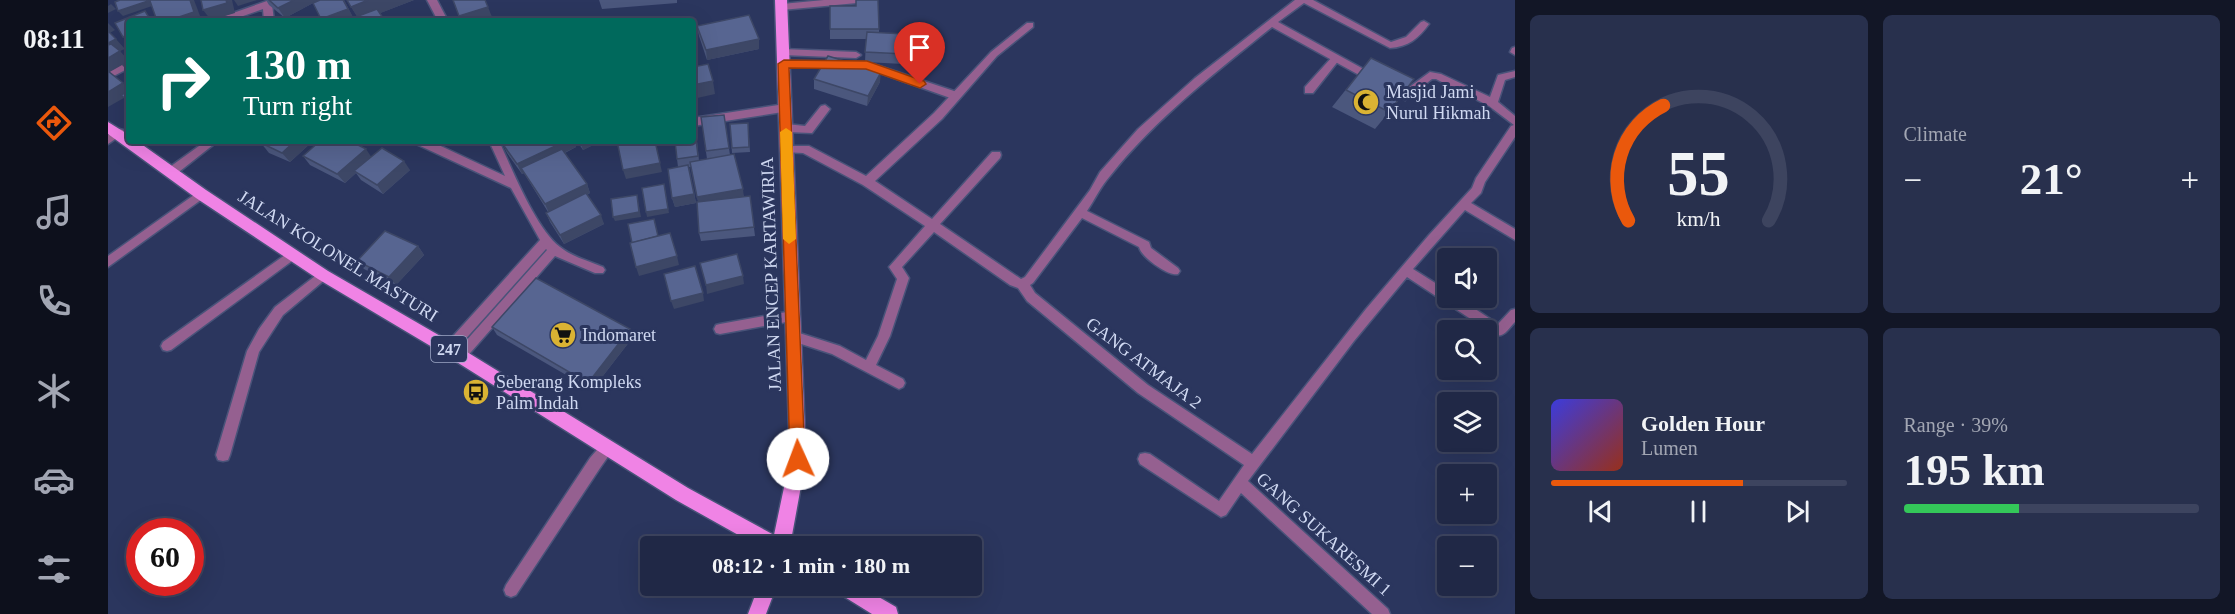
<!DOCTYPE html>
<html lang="en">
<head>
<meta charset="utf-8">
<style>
	body { margin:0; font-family:Georgia,serif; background:#28304d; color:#f1f3f6; height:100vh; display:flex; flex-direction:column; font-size:22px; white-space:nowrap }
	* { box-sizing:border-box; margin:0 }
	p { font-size:20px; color:#a2a6b3 }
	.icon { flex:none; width:33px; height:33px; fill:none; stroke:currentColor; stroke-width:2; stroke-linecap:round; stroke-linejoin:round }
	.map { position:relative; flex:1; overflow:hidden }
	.side { display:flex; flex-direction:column; gap:15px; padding:15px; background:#121626; width:720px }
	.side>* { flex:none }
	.guide { position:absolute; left:18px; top:18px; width:570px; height:126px; border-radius:6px; box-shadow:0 6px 24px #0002,0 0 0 2px #3d445f; background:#00695c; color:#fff; overflow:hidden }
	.tools { position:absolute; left:1329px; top:248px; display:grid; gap:12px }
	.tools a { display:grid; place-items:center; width:60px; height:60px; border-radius:6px; background:#202846; box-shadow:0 6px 24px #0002,0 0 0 2px #3d445f; font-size:30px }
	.speed { position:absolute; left:18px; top:518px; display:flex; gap:12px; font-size:30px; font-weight:700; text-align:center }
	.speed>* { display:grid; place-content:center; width:78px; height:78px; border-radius:50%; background:#202846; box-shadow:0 6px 24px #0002,0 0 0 2px #3d445f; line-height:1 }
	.speed .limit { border:9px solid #d22; background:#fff; color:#111 }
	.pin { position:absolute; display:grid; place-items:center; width:51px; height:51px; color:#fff; margin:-62px -26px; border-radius:50% 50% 50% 0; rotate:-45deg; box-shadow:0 0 6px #0007 }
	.pin .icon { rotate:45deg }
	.me { position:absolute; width:66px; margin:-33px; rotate:358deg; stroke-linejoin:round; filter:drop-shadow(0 0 4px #0008) }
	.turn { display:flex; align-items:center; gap:21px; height:126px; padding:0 18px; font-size:27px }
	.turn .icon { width:78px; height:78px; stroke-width:2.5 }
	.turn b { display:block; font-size:42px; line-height:51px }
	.big { font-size:45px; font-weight:600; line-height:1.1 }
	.side .tile { flex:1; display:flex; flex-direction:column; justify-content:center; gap:9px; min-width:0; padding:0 21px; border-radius:9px; background:#28304d }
	.side .dial { align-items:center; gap:0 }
	.dial svg { height:156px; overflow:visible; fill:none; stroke:#3d445f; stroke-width:7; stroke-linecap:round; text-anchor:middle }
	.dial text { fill:#f1f3f6; stroke:none }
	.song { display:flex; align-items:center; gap:18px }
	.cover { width:72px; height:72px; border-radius:9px; background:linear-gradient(135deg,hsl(240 70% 55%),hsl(10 70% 35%)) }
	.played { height:6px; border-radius:3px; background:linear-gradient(90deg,#ea580c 65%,#3d445f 65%) }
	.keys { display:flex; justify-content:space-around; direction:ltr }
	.heat { display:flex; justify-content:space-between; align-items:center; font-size:33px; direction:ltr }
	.charge { height:9px; border-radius:4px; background:linear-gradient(90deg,#34c759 39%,#3d445f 0) }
	.side .tiles { flex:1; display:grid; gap:15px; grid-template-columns:repeat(2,1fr) }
	.trip { position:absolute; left:532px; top:536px; width:342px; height:60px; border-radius:6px; background:#202846; box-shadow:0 6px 24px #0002,0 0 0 2px #3d445f; font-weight:600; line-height:60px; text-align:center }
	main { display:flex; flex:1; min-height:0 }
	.dock { display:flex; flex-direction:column; width:108px; justify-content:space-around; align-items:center; background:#0d101c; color:#a2a6b3 }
	.dock .icon { width:42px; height:42px }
	.dock .selected { color:#ea580c }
	.dock b { font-size:27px; color:#f1f3f6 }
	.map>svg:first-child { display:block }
</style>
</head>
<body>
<main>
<nav class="dock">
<b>08:11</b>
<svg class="icon selected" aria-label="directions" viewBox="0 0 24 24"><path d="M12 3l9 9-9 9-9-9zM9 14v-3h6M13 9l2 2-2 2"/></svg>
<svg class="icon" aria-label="music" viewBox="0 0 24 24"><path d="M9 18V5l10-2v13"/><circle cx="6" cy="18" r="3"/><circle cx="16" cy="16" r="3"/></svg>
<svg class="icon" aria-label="phone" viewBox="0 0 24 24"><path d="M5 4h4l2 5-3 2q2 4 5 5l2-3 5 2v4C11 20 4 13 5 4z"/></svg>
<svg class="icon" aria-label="climate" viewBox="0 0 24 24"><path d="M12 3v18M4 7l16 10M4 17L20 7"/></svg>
<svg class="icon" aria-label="car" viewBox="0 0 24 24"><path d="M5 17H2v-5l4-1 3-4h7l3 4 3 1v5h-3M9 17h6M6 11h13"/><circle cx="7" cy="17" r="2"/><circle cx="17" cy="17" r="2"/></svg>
<svg class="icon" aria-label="filters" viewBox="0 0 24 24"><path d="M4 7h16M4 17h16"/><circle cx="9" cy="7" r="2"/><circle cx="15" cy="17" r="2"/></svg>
</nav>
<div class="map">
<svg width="1407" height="614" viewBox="0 0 1407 614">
	<rect width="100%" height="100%" fill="#2b365e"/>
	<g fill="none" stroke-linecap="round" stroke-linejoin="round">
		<defs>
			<g id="service">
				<path d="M716 0H754L749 3 674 10 669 7 674 4Z"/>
				<path d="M675 49 748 52 753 55 748 58 675 55 670 52Z"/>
				<path d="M1228 55 1233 58 1231 60 1205 93H1197V87L1225 56Z"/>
				<path d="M676 61 759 62 852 93 853 96 848 100 758 68 676 67 671 64Z"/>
				<path d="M717 105 722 109 704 133 678 132 673 128 678 124 697 126 713 106Z"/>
				<path d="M684 311 688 312 690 316 688 320 684 321 612 334 608 333 606 329 608 325 612 324Z"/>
				<path d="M499 442 504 444 506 448 492 468 408 595 403 597 398 595 396 590 398 585 482 458 494 444Z"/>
			</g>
			<g id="minor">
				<path d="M319 0H329L340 21H330Z"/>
				<path d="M1187 0H1205L1283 42 1298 37 1313 22 1316 21 1321 24C1311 38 1300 47 1282 48L1196 3 1170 22 1270 77V81H1262L1164 27C1107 73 1048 118 1002 176 993 186 987 199 979 211L1041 242 1043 248 1070 268 1072 271 1070 274C1061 277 1033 257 1031 247L974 218 925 283 922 285 927 293 1040 385 1144 454 1258 309 1321 235 1364 188 1368 178 1403 126 1406 125 1381 106 1328 79H1324L1297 100 1278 91V85H1286L1296 91 1322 72 1333 74 1382 97 1390 75 1407 71V77L1397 80 1390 102 1407 116V137L1377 182 1373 193 1363 203 1407 229V240L1357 210 1305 269 1340 291V297H1349L1390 324 1403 310 1407 309V322C1401 328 1396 338 1387 335L1299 277 1246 341 1140 481 1280 609 1282 614H1264L1133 493 1118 515 1113 517 1032 464 1030 459 1032 454 1037 453 1042 454 1111 501 1136 465 1030 393 919 301 910 288 902 285 826 232 794 267 801 278 782 336 768 365 795 379 797 383 795 387 791 389 787 387 724 354 681 340 679 336 681 332 685 331 732 346 758 360 770 336 789 279 781 267 817 226 755 185 695 153 675 152 674 149 675 146H701L758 176 826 113 883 52 919 23H925V27L889 56 834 119 767 181 824 219 884 152H892L893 155 892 158 832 224 913 279 917 277 982 190 992 172 1030 129 1087 78Z"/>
				<path d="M159 1 164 4 166 21H156L155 9 121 21H106L108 19Z"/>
				<path d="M1407 47V55L1402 52 1404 48Z"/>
				<path d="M21 61V68L0 79V72Z"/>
				<path d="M677 104 681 105V111L585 126V118Z"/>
				<path d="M11 129 15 130 16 133 0 144V135Z"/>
				<path d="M98 141H110L67 175H59L58 172 59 169Z"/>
				<path d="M307 141H322L397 176 381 141H391C404 169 428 229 452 247 464 257 481 261 495 267L497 270 495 273H487L447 256 356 360 352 362 348 360 346 356 348 352 439 250 438 249 345 353 341 354 337 353 335 349 337 345 432 240 403 188 308 144Z"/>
				<path d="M93 190 97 191 98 194 97 197 0 267V256Z"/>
				<path d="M184 250 188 252 190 255 188 258 63 350 59 351 55 350 53 346 55 342Z"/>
				<path d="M215 270 219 272 221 275 219 278 175 315 151 352 122 455 120 460 115 461 110 460 108 455 139 351 151 329 167 307Z"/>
			</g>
			<g id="primary">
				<path d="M667 0H679L698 459 682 546H650L568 500 336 354 210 279 88 198 0 134V122L21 135V141H29L98 190 220 271 346 344 580 488 666 535 682 459Z"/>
				<path d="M651 585H669L658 614H640Z"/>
				<path d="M724 585H750L788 607 790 614H764L727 591Z"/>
			</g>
		</defs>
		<use href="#service" stroke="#495379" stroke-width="3"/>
		<use href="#minor" stroke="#495379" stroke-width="3"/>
		<use href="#primary" stroke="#495379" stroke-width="3"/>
		<use href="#service" fill="#956090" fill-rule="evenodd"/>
		<use href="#minor" fill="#956090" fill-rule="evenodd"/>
		<use href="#primary" fill="#f083e5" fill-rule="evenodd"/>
	</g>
	<g fill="#4b577d">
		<path d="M158 0H236L245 18 249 16 239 0H306L272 13 277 21H214L205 3 177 18 161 5Z"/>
		<path d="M491 0H569V3L494 9Z"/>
		<path d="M748 0 771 29V33L797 54 795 64 757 62 758 39H722V6H748Z"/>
		<path d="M589 26 651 49 599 60 591 36Z"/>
		<path d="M1263 58 1281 112 1267 129 1224 107Z"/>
		<path d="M706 79 772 82 759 106 706 89Z"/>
		<path d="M616 115 622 155 636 197 642 196 647 236 593 241 591 233 590 201 583 167H581L588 203 567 207 564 198 570 167 569 159 588 131 591 160 599 159 593 117Z"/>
		<path d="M640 123 642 152 624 153 622 124Z"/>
		<path d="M156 141H205L182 162 161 153 153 143Z"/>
		<path d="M399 141H466L468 147 457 153 479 184 482 193 479 195 496 224 456 244 442 222 438 213 440 212 416 173 414 174 399 153 394 143Z"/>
		<path d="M469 141H493L475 150Z"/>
		<path d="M195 156 263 157 302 170 275 194 253 180 248 173 237 183 202 165Z"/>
		<path d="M310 246 316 255 288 285 256 269 249 261Z"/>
		<path d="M384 327 522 329 525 337 484 390 389 335Z"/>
	</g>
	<g fill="#3d4766">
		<path d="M40 0H42L44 6 15 16 10 11Z"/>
		<path d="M82 0H86L94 21H59Z"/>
		<path d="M118 0H124L127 13 103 20 95 10Z"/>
		<path d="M126 0H149L130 6Z"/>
		<path d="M186 0H211L177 18 170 8Z"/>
		<path d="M236 0 246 19 242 21H214L213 19Z"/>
		<path d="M260 0H306L252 21 243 7Z"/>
		<path d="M3 4 8 9 0 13V6Z"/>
		<path d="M380 7 384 17 371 21H353L351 16Z"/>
		<path d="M0 23 7 30 0 34Z"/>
		<path d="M21 34V44L15 37Z"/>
		<path d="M8 39 17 49 12 51 21 61 0 73V43Z"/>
		<path d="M651 39V49L599 60 598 50Z"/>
		<path d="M773 72 772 82 759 106 760 96Z"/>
		<path d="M605 81 607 94 585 99V85Z"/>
		<path d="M15 83 21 90V95L0 107V92Z"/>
		<path d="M586 122 588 131 591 166 590 156Z"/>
		<path d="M187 141H205L182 162 174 153Z"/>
		<path d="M458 141H466L468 147 416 172 413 168 416 173 414 174 409 164Z"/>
		<path d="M472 141H493L475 150Z"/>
		<path d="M547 141 554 172 518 179 515 170Z"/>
		<path d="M258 149 264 158 246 171 248 173 237 183 229 174Z"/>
		<path d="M296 161 302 170 275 194 269 185Z"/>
		<path d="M582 174 588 203 567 207 564 198Z"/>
		<path d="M479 184 482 193 441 213 437 204Z"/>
		<path d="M557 189 561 213 539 217 538 212Z"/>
		<path d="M635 189 636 198 591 206 589 197Z"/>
		<path d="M529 195 533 217 507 221 505 217Z"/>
		<path d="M493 215 496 224 456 244 452 235Z"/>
		<path d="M310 246 316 255 288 285 281 277Z"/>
		<path d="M569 256 571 265 531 276 528 267Z"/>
		<path d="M635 276 636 284 599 294 598 285Z"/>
		<path d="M595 293 596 301 566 309 563 301Z"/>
		<path d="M522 329 525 337 484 390 480 383Z"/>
	</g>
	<g fill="#576591" stroke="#3d4766" stroke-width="1.5">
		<path d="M12 0H40V1L10 11 7 2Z"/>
		<path d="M43 0H82L86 12 59 21H49L42 1Z"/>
		<path d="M93 0H118L119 3 95 10Z"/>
		<path d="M161 0H186L170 8Z"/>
		<path d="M212 0H235L240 9 213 19 205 3Z"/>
		<path d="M239 0H260L243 7Z"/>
		<path d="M345 0H377L380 7 351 16Z"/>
		<path d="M748 0H770L771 29H722V6H748Z"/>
		<path d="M269 9 277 21H237Z"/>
		<path d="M37 11 43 21H21V34L15 37 7 23Z"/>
		<path d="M641 15 651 39 598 50 589 26Z"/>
		<path d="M107 18 111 21H102Z"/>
		<path d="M201 18 204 21H195Z"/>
		<path d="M0 31 8 39 0 43Z"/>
		<path d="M759 32 797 34V54L757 52Z"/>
		<path d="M3 44 12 51 0 58V45Z"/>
		<path d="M720 56 773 72 760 96 706 79Z"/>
		<path d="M1263 58 1306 79 1281 112 1238 90Z"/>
		<path d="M21 62V71L15 65Z"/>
		<path d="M600 64 605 81 585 85V67Z"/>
		<path d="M0 71 15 83 0 92Z"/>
		<path d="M21 91V102L13 95Z"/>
		<path d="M616 115 621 148 598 151 593 117Z"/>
		<path d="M585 122H586L590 156 569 159 567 141H585Z"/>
		<path d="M640 123 641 147 624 148 622 124Z"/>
		<path d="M156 141H187L174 153 153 143Z"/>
		<path d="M212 141H242L258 149 229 174 195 156Z"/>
		<path d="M399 141H458L409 164 394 143Z"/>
		<path d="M509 141H547L552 163 515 170Z"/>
		<path d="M274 148 296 161 269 185 246 171Z"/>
		<path d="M454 149 479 184 437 204 413 168Z"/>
		<path d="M626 154 635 189 589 197 582 162Z"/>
		<path d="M580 165 586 194 564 198 560 169Z"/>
		<path d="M556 184 560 209 538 212 534 188Z"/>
		<path d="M478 193 493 215 452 235 438 213Z"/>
		<path d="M529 195 531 212 505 217 503 199Z"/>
		<path d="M642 196 646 227 591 233 589 202Z"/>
		<path d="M546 219 550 236 524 243 520 224Z"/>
		<path d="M277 231 310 246 281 277 249 261Z"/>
		<path d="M562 233 569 256 528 267 522 243Z"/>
		<path d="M629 254 635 276 598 285 592 263Z"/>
		<path d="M587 266 595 293 563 301 556 274Z"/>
		<path d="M428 278 522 329 480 383 384 327Z"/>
	</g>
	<path fill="#ea580c" stroke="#983908" stroke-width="1.5" d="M676 60 759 61 816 81 818 84 812 88 758 69 681 68 697 459 695 464 690 466 684 464 682 459 670 64Z"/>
	<path fill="#f59e0b" d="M678 128 684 132 688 239 681 244 675 239 672 132Z"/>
	<defs>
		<symbol id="mosque-disc" viewBox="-11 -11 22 22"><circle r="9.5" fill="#dab333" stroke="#2b365e"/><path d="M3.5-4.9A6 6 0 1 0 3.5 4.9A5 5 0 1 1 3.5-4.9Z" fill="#111"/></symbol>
		<symbol id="supermarket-disc" viewBox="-11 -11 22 22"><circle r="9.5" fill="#dab333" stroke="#2b365e"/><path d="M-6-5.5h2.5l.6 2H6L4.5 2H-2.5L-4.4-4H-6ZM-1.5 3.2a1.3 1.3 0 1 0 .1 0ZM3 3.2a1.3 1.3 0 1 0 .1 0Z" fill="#111"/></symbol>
		<symbol id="bus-disc" viewBox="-11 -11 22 22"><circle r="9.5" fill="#dab333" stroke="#2b365e"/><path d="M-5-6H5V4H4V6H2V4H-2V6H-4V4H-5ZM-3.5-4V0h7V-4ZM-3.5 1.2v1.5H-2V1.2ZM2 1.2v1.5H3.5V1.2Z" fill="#111"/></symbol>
	</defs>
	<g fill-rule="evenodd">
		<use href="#mosque-disc" x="1243" y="87" width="30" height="30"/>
		<use href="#supermarket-disc" x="440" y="320" width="30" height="30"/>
		<use href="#bus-disc" x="353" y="377" width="30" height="30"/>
	</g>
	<g text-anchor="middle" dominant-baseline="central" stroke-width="6" stroke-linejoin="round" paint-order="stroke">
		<rect fill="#2b365e" stroke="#9ea8c6" stroke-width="1.5" x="323" y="336" width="36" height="26" rx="4.5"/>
		<g font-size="16" font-weight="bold" fill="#d0d9f2">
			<text x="341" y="349">247</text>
		</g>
		<g font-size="18" fill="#d0d9f2" stroke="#2b365e" text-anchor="start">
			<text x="1278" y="92">Masjid Jami<tspan x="1278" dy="21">Nurul Hikmah</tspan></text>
			<text x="474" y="335">Indomaret</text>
			<text x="388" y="382">Seberang Kompleks<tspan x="388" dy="21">Palm Indah</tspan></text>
		</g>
		<g font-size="18" fill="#d0d9f2" stroke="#2b365e">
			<text transform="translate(230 256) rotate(32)">JALAN KOLONEL MASTURI</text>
			<text transform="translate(663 274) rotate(-92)">JALAN ENCEP KARTAWIRIA</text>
			<text transform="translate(1036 363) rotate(37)">GANG ATMAJA 2</text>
			<text transform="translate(1216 534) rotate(42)">GANG SUKARESMI 1</text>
		</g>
	</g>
</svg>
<div class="tools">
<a><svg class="icon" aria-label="sound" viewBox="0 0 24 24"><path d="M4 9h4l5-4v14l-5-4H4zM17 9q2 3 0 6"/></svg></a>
<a><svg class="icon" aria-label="search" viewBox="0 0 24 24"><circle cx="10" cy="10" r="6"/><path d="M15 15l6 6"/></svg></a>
<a><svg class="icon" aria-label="layers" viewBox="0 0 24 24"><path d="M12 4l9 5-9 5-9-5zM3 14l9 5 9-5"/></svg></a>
<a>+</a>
<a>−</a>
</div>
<div class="speed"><div class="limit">60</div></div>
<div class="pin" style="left:812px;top:84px;background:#d93025"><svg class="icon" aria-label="arrive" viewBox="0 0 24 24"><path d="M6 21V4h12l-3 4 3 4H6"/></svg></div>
<svg class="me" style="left:690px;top:459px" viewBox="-20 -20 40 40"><circle r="19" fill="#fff"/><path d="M0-13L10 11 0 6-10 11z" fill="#ea580c"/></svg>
<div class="trip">08:12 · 1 min · 180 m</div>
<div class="guide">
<div class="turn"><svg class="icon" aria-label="right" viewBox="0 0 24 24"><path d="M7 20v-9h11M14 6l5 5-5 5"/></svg><div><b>130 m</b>Turn right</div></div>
</div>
</div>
<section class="side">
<div class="tiles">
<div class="tile dial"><svg viewBox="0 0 100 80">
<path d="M14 69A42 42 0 1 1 86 69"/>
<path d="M14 69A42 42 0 0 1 32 10" stroke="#ea580c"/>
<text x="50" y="56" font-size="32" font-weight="700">55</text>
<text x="50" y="72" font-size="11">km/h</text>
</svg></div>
<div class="tile"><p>Climate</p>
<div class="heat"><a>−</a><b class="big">21°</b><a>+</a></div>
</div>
<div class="tile">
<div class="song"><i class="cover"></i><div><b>Golden Hour</b><p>Lumen</p></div></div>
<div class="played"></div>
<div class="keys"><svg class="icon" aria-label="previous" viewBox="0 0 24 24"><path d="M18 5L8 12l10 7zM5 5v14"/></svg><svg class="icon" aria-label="pause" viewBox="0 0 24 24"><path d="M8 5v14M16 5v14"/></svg><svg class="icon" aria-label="next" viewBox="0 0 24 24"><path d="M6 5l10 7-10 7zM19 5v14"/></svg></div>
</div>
<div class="tile"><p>Range · 39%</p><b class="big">195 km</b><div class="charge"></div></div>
</div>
</section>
</main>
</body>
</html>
